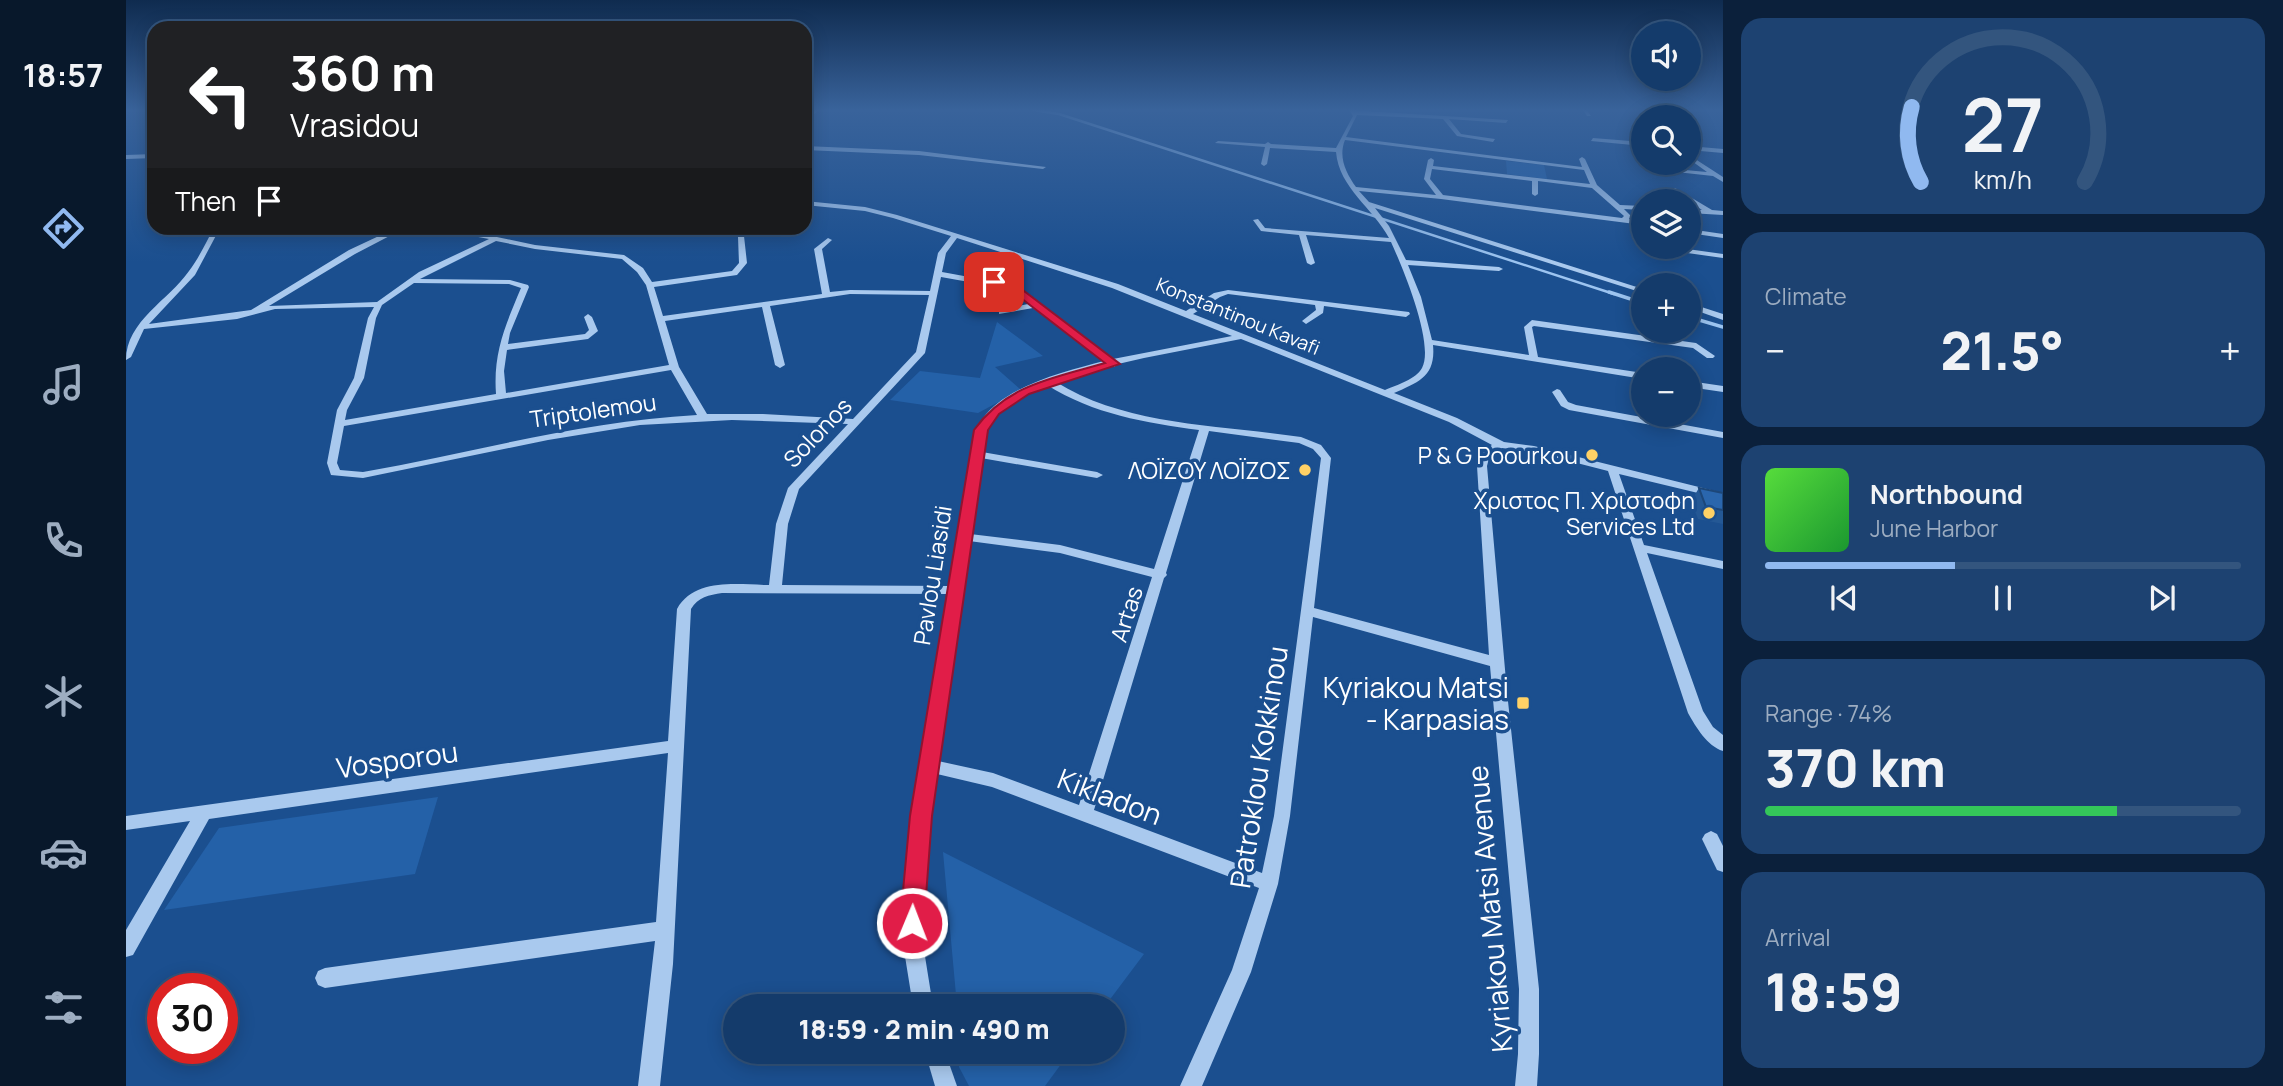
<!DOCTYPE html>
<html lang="en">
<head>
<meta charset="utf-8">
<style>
	body { margin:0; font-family:Manrope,sans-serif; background:#1d4271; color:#f1f3f6; height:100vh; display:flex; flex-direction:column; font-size:26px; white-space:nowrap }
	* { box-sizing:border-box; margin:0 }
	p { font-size:23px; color:#9dadc1 }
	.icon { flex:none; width:38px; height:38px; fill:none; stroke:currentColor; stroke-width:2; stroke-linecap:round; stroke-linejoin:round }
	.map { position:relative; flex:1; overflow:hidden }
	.sheet { display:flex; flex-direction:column; gap:18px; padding:18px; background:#0b203b; width:560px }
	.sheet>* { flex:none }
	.guide { position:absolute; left:21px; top:21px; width:665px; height:214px; border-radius:21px; box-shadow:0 4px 18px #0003,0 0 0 2px #33557e; background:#202124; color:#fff; overflow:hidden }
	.tools { position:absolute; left:1505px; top:21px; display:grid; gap:14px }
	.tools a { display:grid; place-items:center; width:70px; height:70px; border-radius:50%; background:#143b6b; box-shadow:0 4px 18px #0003,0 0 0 2px #33557e; font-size:35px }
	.speed { position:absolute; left:21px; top:973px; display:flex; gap:14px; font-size:35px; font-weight:700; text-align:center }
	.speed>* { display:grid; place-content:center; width:91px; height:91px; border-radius:50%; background:#143b6b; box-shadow:0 4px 18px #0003,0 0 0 2px #33557e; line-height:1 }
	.speed .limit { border:10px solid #d22; background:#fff; color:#111 }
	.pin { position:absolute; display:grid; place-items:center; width:60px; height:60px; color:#fff; margin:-30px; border-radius:14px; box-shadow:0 4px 10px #0006 }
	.me { position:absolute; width:77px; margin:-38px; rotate:1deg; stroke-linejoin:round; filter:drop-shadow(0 0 5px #0008) }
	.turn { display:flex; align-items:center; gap:24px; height:147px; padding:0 28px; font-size:32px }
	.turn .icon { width:91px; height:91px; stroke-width:2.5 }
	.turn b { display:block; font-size:49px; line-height:60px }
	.then { display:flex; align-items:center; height:66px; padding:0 28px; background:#0003; gap:14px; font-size:26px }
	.big { font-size:52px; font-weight:800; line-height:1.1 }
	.sheet .widget { flex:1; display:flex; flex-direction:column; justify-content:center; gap:10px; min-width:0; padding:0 24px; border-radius:21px; background:#1d4271 }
	.sheet .dial { align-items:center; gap:0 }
	.dial svg { height:182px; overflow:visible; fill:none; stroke:#33557e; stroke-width:7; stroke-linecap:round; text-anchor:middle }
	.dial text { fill:#f1f3f6; stroke:none }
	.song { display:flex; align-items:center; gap:21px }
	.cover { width:84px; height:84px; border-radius:10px; background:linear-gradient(135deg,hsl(110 70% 55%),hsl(130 70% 35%)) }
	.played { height:7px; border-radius:4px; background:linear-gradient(90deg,#90b9f0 40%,#33557e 40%) }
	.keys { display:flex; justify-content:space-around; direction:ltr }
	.heat { display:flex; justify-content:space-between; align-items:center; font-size:38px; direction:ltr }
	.charge { height:10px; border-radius:5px; background:linear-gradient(90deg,#34c759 74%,#33557e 0) }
	.trip { position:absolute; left:597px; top:994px; width:402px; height:70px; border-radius:35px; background:#143b6b; box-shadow:0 4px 18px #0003,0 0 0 2px #33557e; font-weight:800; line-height:70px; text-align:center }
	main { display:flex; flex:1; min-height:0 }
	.dock { display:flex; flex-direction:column; width:126px; justify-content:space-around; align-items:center; background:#08182b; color:#9dadc1 }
	.dock .icon { width:49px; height:49px }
	.dock .on { color:#90b9f0 }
	.dock b { font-size:32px; color:#f1f3f6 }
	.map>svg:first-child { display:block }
</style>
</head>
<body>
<main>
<nav class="dock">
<b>18:57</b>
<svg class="icon on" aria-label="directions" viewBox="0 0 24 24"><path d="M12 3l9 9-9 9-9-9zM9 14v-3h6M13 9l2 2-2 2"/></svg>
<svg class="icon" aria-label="music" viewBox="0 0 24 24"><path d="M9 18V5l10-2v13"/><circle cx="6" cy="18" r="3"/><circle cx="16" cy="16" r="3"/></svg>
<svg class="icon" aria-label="phone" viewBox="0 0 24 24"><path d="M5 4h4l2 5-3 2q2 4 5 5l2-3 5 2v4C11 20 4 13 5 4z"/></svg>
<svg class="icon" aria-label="climate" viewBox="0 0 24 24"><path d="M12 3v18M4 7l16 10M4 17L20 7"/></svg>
<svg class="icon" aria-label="car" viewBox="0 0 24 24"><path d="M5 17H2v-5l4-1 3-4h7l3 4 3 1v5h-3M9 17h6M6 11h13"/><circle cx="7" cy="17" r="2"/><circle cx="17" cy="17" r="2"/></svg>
<svg class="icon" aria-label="filters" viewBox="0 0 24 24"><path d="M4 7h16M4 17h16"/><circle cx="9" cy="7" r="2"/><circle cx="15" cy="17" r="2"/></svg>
</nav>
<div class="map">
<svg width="1597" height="1086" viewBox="0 0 1597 1086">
	<rect width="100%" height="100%" fill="#1b4f8f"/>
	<g fill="#2461a8">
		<path d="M1380 161 1418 165 1421 179 1381 174Z"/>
		<path d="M871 322 917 356 869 367 895 390 852 413 764 400 794 371 854 378Z"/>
		<path d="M312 797 289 874 38 910 93 828Z"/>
		<path d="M817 852 1018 954 979 1006H831Z"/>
		<path d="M832 1052H944L919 1086H843L833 1067Z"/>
	</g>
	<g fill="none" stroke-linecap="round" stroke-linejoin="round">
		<path stroke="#9cc4f0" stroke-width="2.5" d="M908 110 933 114 1488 294"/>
		<g stroke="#9cc4f0" stroke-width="3.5">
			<path d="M1483 292 1517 303"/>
			<path d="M1563 317 1597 327"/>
		</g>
		<g fill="#a9c9ee" fill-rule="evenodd">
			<path d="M689 110H694L679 120V116Z"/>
			<path d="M1223 110 1382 120 1380 123 1323 119 1335 134 1369 139 1367 142 1331 136 1317 119 1231 115 1220 137 1456 167 1453 159 1456 157 1459 159 1471 185 1494 205 1517 206V210L1498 209 1505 216 1503 219 1517 221V225L1315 199 1233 191 1243 202 1517 289V293L1249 208 1263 226 1280 260 1373 267 1377 269 1373 271 1282 265 1295 297 1306 340 1403 355 1398 327 1406 320 1570 343 1589 356 1587 358H1581L1567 348 1408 326 1406 327 1412 357 1517 373V379L1307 345C1310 376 1293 382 1268 393L1331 418 1378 442 1408 446 1597 493V499L1493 474 1518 545 1597 561V569L1521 553 1577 711 1587 727 1597 735V751C1581 746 1570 727 1562 713L1482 471 1408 452 1376 448 1363 458 1361 466 1365 511 1381 692 1413 989V1054L1411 1086H1389L1392 1054 1393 989 1364 666 1187 617 1164 816 1152 884 1125 972 1076 1086H1054L1106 970 1133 888 866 787 811 774 799 859 797 944 807 1006H787L777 944 781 859 823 594 596 593C583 595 572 597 565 609L547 964 534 1086H512L529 941 199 988 192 985 189 978 192 971 199 968 530 922 542 753 83 819 7 955 0 957V930L64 821 0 830V816L542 741 551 609C569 577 612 585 643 585L650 524 662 488 722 424 606 420 514 425 422 440 237 478 205 475 201 463 211 410 228 378 242 318 248 307 149 309 111 319 18 329 5 357 0 360C0 321 43 300 63 271 73 258 80 242 88 228H94L69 275 23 324 125 310 223 250 270 228 347 232 409 245 498 255 517 268 526 282 606 271 613 263 612 237 618 236 621 263 611 275 528 287 537 316 696 294 688 249 702 238 706 240 696 249 704 292 724 290 804 291 812 253 825 236 767 218 739 211 679 205V201L739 207 771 215 992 284 1060 311 1088 293 1102 290 1283 312 1284 314 1280 317 1198 306 1197 313 1180 324 1176 321 1190 310 1189 305 1102 294 1094 297 1067 314 1259 390C1271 385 1290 379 1296 368 1309 344 1276 266 1265 242L1180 235 1189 263 1185 265 1181 263 1173 235 1135 231 1127 220 1132 219 1139 228 1263 238C1247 208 1213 188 1210 152L1144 148 1141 164 1138 166 1135 164 1139 147 1089 143 1092 141 1139 144 1142 142 1145 144 1210 148 1227 116ZM1219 140 1458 170 1464 184 1307 166 1308 160 1305 158 1302 160 1298 179 1310 195 1230 187C1220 173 1212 157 1219 140ZM1306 169 1406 181V194L1409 196 1412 194V181L1466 188 1498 216 1496 218 1317 195 1304 179ZM275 230 347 236 363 239 293 272 251 302 143 306 229 254ZM831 238 986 288 1106 336 987 359 915 306 914 303 887 285 816 272 820 253ZM370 241 409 249 496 259 511 272 520 285 543 365 380 393 378 371 381 350 462 339 472 331 466 317 462 314 458 317 463 330 459 334 382 344 384 333 403 287 402 285 384 280 294 279ZM815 277 882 289 902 304 873 310V314L907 308 978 361C941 371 881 385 857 418 850 429 847 441 845 454L824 586 656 585 662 524 673 489 799 353ZM288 283 383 284 395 288C379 326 367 353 370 394L219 420 221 410 238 378 250 318 256 305ZM724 294 803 295 790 352 727 419 637 414H581L553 367 539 321 636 307 649 365 654 368 659 365 644 306ZM1115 339 1323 422 1366 445 1355 452 1351 466 1363 655 1188 608 1205 458 1195 445 1175 437C1095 425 1000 426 930 382L983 366 988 367 992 364 1018 358ZM545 370 571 415C458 421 348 452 237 472L214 470 211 463 218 426ZM921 385C967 414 1020 423 1073 430L1028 569 934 545 844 534 855 458 971 478 977 475 971 472 856 452C858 441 860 429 866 420 878 404 903 392 921 385ZM1083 431 1173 443 1187 449 1195 458 1148 816 1136 873 968 810 1038 578 1041 575 1040 573ZM843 541 934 553 1026 577 953 805 867 773 812 761Z"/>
			<path d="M1457 110H1461L1465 116H1461Z"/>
			<path d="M1467 138 1517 142V146L1465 141Z"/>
			<path d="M679 146 793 151 920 167 917 169 793 155 679 150Z"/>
			<path d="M1563 146 1597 149V153L1563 150Z"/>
			<path d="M28 154V158L0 159V155Z"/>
			<path d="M1563 155 1597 177V182L1587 176 1523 169 1526 167 1581 172 1563 159Z"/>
			<path d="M1545 188H1549L1586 210 1597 211V215L1563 213V209L1576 210 1545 190Z"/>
			<path d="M1563 229 1597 234V238L1563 233Z"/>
			<path d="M1529 247H1547L1597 254V258L1533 249Z"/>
			<path d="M1563 303 1597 314V320L1563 308Z"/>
			<path d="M1563 381 1597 386V392L1563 387Z"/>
			<path d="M1431 389 1434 390 1442 402 1450 405 1597 432V438L1443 410 1435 406 1426 392Z"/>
			<path d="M1585 831 1591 834 1597 846V872L1591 870 1576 839 1579 834Z"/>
			<path d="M799 1052H819L831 1086H809Z"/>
		</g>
	</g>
	<path fill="#245895" d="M1573 488 1597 493V524L1572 519 1565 501Z"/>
	<path fill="#2a66ad" stroke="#1d4779" stroke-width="2" d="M1573 488 1597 493V510L1580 507Z"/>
	<linearGradient id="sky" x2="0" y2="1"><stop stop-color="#0f2b4f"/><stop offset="0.42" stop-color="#39639b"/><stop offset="1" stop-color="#39639b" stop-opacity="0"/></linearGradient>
	<rect width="1597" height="262" fill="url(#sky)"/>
	<path fill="#e11d48" stroke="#92132f" stroke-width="2" d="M868 279 894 288 994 364 903 394 873 414 862 430 806 816 798 923 795 931 786 935 777 931 774 923 784 816 848 430C881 384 928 378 979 363L887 292 865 284Z"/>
	<g fill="#ffd166" stroke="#1b4f8f" stroke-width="2.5">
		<circle cx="1466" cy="455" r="7"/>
		<circle cx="1179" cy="470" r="7"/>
		<circle cx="1583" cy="513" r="7"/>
		<rect x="1390" y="696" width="14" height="14" rx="3.5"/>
	</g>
	<g text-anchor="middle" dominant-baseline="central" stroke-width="7" stroke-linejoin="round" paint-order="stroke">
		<g font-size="19" fill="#fff" stroke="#1b4f8f">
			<text transform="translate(1112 316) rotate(22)">Konstantinou Kavafi</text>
		</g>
		<g font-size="23" fill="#fff" stroke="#1b4f8f">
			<text transform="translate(467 410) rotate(-8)">Triptolemou</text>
			<text transform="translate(691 432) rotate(-46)">Solonos</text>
			<text transform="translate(806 575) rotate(-81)">Pavlou Liasidi</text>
			<text transform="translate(1000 614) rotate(-72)">Artas</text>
		</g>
		<g font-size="23" fill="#fff" stroke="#1b4f8f" text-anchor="end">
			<text x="1452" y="455">P &amp; G Poourkou</text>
			<text x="1165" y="470">ΛΟΪΖΟΥ ΛΟΪΖΟΣ</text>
			<text x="1569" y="500">Χριστος Π. Χριστοφη<tspan x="1569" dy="26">Services Ltd</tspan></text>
		</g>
		<g font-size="28" fill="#fff" stroke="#1b4f8f" text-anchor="end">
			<text x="1383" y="687">Kyriakou Matsi<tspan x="1383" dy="32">- Karpasias</tspan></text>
		</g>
		<g font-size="28" fill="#fff" stroke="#1b4f8f">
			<text transform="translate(271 759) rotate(-8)">Vosporou</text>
			<text transform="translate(1132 767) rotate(-81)">Patroklou Kokkinou</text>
			<text transform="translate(984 796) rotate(21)">Kikladon</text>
			<text transform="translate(1363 909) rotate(-95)">Kyriakou Matsi Avenue</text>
		</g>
	</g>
</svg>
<div class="tools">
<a><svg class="icon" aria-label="sound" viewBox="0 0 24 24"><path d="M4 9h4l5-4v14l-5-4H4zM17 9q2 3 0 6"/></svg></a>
<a><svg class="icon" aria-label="search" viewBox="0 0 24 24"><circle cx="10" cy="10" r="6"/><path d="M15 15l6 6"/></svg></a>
<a><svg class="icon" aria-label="layers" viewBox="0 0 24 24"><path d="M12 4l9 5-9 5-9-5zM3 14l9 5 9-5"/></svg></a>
<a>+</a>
<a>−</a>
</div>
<div class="speed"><div class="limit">30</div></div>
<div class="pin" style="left:868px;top:282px;background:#d93025"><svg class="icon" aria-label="arrive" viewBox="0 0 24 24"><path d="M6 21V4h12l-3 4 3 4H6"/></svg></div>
<svg class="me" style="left:786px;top:923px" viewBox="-20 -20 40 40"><circle r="17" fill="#e11d48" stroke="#fff" stroke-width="3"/><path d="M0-11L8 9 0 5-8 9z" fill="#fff"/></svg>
<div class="trip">18:59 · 2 min · 490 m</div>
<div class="guide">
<div class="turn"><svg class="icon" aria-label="left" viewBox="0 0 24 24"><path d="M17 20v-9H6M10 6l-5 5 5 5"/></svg><div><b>360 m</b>Vrasidou</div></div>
<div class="then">Then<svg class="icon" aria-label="arrive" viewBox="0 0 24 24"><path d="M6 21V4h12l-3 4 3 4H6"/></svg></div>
</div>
</div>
<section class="sheet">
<div class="widget dial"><svg viewBox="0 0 100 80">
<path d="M14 69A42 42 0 1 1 86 69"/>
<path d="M14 69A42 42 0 0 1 10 36" stroke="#90b9f0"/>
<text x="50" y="56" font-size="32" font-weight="700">27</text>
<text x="50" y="72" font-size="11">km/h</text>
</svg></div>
<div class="widget"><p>Climate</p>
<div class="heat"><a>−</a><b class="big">21.5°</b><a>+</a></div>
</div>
<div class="widget">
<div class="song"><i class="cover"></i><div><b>Northbound</b><p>June Harbor</p></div></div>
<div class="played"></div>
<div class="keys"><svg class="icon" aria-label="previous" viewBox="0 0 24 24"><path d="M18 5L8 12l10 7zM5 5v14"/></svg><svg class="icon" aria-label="pause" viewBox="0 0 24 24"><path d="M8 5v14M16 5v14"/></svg><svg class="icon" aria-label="next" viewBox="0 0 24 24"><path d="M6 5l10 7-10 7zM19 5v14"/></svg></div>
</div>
<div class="widget"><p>Range · 74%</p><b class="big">370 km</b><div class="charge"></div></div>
<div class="widget"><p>Arrival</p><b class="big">18:59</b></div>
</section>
</main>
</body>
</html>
